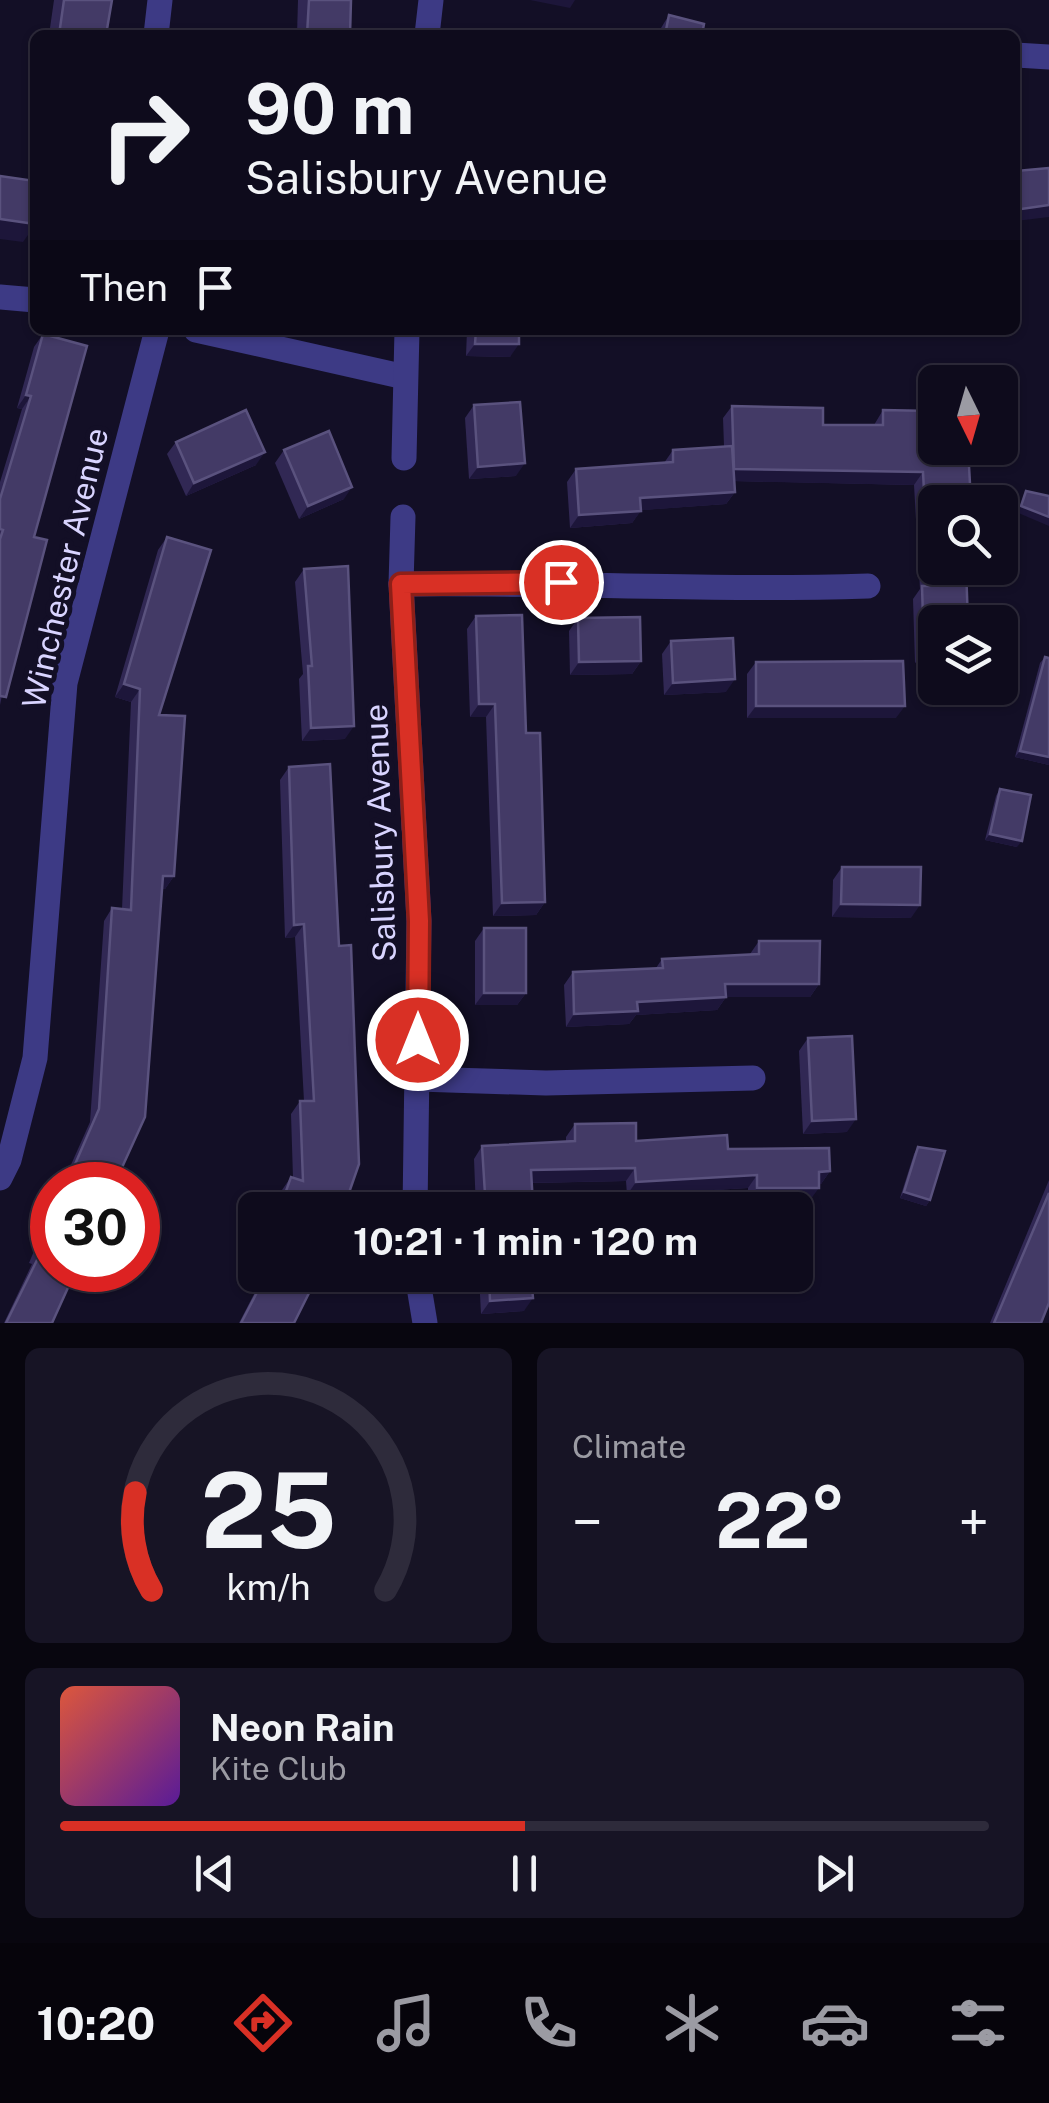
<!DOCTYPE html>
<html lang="en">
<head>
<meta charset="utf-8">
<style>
	body { margin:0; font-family:"Public Sans",sans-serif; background:#171425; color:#f1f3f6; height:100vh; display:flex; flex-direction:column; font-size:38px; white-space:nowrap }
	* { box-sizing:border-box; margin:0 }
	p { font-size:32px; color:#9b9ba3 }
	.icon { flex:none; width:55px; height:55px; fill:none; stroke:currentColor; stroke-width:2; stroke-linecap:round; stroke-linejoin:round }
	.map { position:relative; height:1323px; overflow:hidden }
	.drawer { display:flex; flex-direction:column; gap:25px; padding:25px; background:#08060f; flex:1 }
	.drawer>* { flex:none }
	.guide { position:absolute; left:30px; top:30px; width:990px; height:305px; border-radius:15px; box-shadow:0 2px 8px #0004,0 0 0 2px #2e2b3b; background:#0e0b1c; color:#f1f3f6; overflow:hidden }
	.needle { width:65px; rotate:175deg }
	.buttons { position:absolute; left:918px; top:365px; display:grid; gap:20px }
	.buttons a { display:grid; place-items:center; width:100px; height:100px; border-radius:15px; background:#0e0b1c; box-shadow:0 2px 8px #0004,0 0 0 2px #2e2b3b; font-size:50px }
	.speed { position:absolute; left:30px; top:1162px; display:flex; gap:20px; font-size:50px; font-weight:700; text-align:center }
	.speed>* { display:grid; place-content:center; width:130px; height:130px; border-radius:50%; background:#0e0b1c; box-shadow:0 2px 8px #0004,0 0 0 2px #2e2b3b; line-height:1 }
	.speed .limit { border:15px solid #d22; background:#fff; color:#111 }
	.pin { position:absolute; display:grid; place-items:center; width:85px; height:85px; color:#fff; margin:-42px; border:5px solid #fff; border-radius:50%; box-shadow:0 2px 10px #0007 }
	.me { position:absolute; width:110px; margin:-55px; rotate:0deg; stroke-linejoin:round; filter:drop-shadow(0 0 8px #0008) }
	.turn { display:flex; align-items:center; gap:35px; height:210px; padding:0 50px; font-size:45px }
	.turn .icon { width:130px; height:130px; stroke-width:2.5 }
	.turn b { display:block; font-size:70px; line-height:85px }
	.then { display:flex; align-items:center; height:95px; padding:0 50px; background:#0003; gap:20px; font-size:38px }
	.big { font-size:75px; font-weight:700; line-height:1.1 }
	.drawer .widget { flex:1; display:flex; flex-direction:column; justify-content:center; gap:15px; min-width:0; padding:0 35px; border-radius:15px; background:#171425 }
	.drawer .dial { align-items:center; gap:0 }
	.dial svg { height:260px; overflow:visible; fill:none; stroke:#2e2b3b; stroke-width:7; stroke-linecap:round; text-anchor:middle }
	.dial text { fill:#f1f3f6; stroke:none }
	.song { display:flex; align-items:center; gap:30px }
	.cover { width:120px; height:120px; border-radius:15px; background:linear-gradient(135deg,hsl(10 70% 55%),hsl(270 70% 35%)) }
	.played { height:10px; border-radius:5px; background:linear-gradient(90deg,#d93025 50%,#2e2b3b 50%) }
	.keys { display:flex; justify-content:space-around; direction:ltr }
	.heat { display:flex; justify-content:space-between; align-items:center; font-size:55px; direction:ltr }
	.drawer .tiles { flex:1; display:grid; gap:25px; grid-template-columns:1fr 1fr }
	.widget:last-child { grid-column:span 2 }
	.trip { position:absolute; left:238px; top:1192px; width:575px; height:100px; border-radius:15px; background:#0e0b1c; box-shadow:0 2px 8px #0004,0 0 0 2px #2e2b3b; font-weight:700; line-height:100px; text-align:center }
	.dock { display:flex; height:160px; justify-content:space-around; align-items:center; background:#06040b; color:#9b9ba3 }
	.dock .icon { width:70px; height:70px }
	.dock .active { color:#d93025 }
	.dock b { font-size:45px; color:#f1f3f6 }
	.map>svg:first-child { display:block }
</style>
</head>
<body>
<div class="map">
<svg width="1049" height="1323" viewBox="0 0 1049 1323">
	<rect width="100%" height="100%" fill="#130f26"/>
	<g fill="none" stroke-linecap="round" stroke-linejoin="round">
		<g stroke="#3d3a85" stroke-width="25">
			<path d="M156 35 160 0"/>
			<path d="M427 35 431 0"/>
			<path d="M1015 55 1049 57"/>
			<path d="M0 297 35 300"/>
			<path d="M196 330 405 377"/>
			<path d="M404 458 407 330"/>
			<path d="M403 517 401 584 419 921 415 1210"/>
			<path d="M401 584C557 582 712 591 868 586"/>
			<path d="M418 1079 546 1083 753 1078"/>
			<path d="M0 1178 9 1160 35 1058 65 683 157 330"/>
			<path d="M417 1275 425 1323"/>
		</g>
	</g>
	<g fill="#312854">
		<path d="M54 0H112L106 35H49Z"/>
		<path d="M298 0H351L350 35H297Z"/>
		<path d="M669 15 702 35H659L661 28Z"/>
		<path d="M467 330H519L510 357 466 356Z"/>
		<path d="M43 334 34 537 0 705V482L22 409 17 408 34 347Z"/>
		<path d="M932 374 1015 412 1007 425 935 382V662L915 663 913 599 920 589 914 485 735 481V492L726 504 641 510 632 523 570 528 567 482 576 469 664 463 673 450 724 446 723 418 732 406 823 425H874L883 410 923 411V386Z"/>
		<path d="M474 405 516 476 469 479 465 418Z"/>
		<path d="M176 442 256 465 186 496 167 454Z"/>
		<path d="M284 450 344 499 299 519 275 463Z"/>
		<path d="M167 537 159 715 174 876 165 889H162L114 1185H62L90 1122 104 921 112 908 122 909 131 702 115 697 158 550Z"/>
		<path d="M304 569 345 739 302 741 299 679 303 674 295 582Z"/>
		<path d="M476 616 526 733 545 902 536 915 493 916 486 717H470L467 629Z"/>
		<path d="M578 618 641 661 632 674 570 675 569 631Z"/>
		<path d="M671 641 726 692 664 695 662 654Z"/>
		<path d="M1045 657 1049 658V765L1015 757 1040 663Z"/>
		<path d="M756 662 896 718H747V674Z"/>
		<path d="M289 767 343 1210H275L282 1190 291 1177 293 1178 291 1114 300 1101H304L295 937 285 938 280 780Z"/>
		<path d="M1000 789 1017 847 985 840 996 796Z"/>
		<path d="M842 867 911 918 832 917 833 880Z"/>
		<path d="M484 928 526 993 517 1005H475V941Z"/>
		<path d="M759 941 819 984 810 997H726L717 1010 636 1015 629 1024 566 1027 564 985 573 972 656 968 662 959 750 954Z"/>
		<path d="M808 1038 847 1132 803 1134 799 1051Z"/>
		<path d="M575 1124 636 1141 728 1149 830 1171 821 1184H819L810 1200 748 1201V1188L627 1195 626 1181 532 1183 533 1205 530 1210H476L474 1159 482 1146 566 1141V1137Z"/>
		<path d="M918 1147 930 1200 926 1206 900 1198 914 1154Z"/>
		<path d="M1049 1180V1303L1041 1323H990Z"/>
		<path d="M52 1208V1323H4L32 1264 29 1263Z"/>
		<path d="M264 1275H318L294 1323H239Z"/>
		<path d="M479 1275H531L524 1311 481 1314Z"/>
	</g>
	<g fill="#1d163a">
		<path d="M530 0H575L570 8Z"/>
		<path d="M1049 205V217L1015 221V210Z"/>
		<path d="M0 219 35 224V225L23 242 0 239Z"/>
		<path d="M475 344H519L510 357 466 356Z"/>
		<path d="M26 395 31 396 22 409 17 408Z"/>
		<path d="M1000 412H1015L1007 425H1000Z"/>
		<path d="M265 452 256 465 186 496 194 483Z"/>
		<path d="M525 463 516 476 469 479 478 467Z"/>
		<path d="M734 469 923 472 914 485 725 481Z"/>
		<path d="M352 487 344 499 299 519 308 506Z"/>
		<path d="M735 492 726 504 631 511 640 498Z"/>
		<path d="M1021 506 1049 517V526L1016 512Z"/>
		<path d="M641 511 632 523 570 528 579 515Z"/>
		<path d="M924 650H935V662L915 663Z"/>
		<path d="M641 661 632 674 570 675 579 662Z"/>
		<path d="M735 679 726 692 664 695 673 683Z"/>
		<path d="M124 684 140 689 131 702 115 697Z"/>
		<path d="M479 704H495L486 717H470Z"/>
		<path d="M756 706H905L896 718H747Z"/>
		<path d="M354 726 345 739 302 741 311 728Z"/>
		<path d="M1020 751 1049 757V765L1015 757Z"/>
		<path d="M990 834 1022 841 1017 847 985 840Z"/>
		<path d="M163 876H174L165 889 154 888Z"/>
		<path d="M545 902 536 915 493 916 502 903Z"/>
		<path d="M841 904 920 905 911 918 832 917Z"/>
		<path d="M304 924 295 937 285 938 294 925Z"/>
		<path d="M725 984H819L810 997H716Z"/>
		<path d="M484 993H526L517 1005H475Z"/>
		<path d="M726 997 717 1010 636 1015 629 1024 566 1027 574 1014 637 1002Z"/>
		<path d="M856 1119 847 1132 803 1134 812 1121Z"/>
		<path d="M635 1168 626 1181 522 1183 531 1170Z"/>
		<path d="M830 1171 821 1184H810L819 1172Z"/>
		<path d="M757 1175 748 1188 627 1195 636 1182Z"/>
		<path d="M757 1188H819L810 1200 748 1201Z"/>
		<path d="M904 1192 930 1200 926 1206 900 1198Z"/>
		<path d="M533 1298 524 1311 481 1314 490 1301Z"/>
	</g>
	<g fill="#433a66" stroke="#5a527e" stroke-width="2.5">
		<path d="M64 0H112L106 35H59Z"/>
		<path d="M309 0H351L350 35H307Z"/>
		<path d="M669 15 704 24 702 35H665Z"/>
		<path d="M553 31 583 35H552Z"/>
		<path d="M1049 168V205L1015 210V171Z"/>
		<path d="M0 176 35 181V224L0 219Z"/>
		<path d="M476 330H519V344H475Z"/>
		<path d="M43 334 87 346 34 537 47 540 6 697 0 696V539L3 530 0 529V499L31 396 26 395Z"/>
		<path d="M1015 373V412H1000V382H935V448H968L971 502H935V568H966L968 622H935V650H924L922 586H929L923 472 734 469 732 406 823 408V425H883V410L932 411V374Z"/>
		<path d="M520 402 525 463 478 467 474 405Z"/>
		<path d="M246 410 265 452 194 483 176 442Z"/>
		<path d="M329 431 352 487 308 506 284 450Z"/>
		<path d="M732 446 735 492 640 498 641 511 579 515 576 469 673 462V450Z"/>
		<path d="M1026 491 1049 496V517L1021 506Z"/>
		<path d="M167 537 211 550 159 715 185 716 174 876H163L145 1117 114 1185H66L99 1109 112 908 131 910 140 689 124 684Z"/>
		<path d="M348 566 354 726 311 728 308 666H312L304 569Z"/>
		<path d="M522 615 526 733H540L545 902 502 903 495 704H479L476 616Z"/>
		<path d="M640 617 641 661 579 662 578 618Z"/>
		<path d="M733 638 735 679 673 683 671 641Z"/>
		<path d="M1045 657 1049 658V757L1020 751Z"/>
		<path d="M903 661 905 706H756V662Z"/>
		<path d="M330 764 339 946 351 945 359 1164 343 1210H294L281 1205 291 1177 303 1181 300 1101H314L304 924 294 925 289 767Z"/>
		<path d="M1000 789 1031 795 1022 841 990 834Z"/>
		<path d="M842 867H921L920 905 841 904Z"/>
		<rect x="484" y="928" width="42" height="65"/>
		<path d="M759 941H820L819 984H725L726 997 637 1002 638 1011 574 1014 573 972 663 968 662 959 759 954Z"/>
		<path d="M852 1036 856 1119 812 1121 808 1038Z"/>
		<path d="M636 1123V1141L727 1135 728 1149 829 1148 830 1171 819 1172V1188H757V1175L636 1182 635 1168 531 1170 533 1205 526 1206V1210H486L482 1146 575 1141V1124Z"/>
		<path d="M918 1147 945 1151 930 1200 904 1192Z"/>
		<path d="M1049 1193V1303L1041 1323H994Z"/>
		<path d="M52 1216V1270H76L52 1323H6L41 1252 38 1250Z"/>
		<path d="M266 1275H318L294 1323H241Z"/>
		<path d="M489 1275H531L533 1298 490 1301Z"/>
	</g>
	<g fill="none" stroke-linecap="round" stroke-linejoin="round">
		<defs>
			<path id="route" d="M418 1040 419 921 401 584 561 582"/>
		</defs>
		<use href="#route" stroke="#8d1f18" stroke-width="25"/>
		<use href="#route" stroke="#d93025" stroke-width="18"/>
	</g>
	<g text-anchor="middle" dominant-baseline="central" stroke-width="10" stroke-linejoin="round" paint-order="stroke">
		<g font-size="32" fill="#d9d4ff" stroke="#130f26">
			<text transform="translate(65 568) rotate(-77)">Winchester Avenue</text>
			<text transform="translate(380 833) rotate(-92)">Salisbury Avenue</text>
		</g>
	</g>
</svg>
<div class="buttons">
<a><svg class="needle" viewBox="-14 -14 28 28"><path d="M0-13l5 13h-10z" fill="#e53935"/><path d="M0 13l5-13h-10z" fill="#9b9ba3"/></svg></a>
<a><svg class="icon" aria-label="search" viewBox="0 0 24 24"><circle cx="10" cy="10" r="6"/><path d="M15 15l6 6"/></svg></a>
<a><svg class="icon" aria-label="layers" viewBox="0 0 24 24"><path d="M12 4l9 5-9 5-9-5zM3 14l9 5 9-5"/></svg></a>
</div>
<div class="speed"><div class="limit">30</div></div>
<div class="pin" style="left:561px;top:582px;background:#d93025"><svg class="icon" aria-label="arrive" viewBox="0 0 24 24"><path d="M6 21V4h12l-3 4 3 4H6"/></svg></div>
<svg class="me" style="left:418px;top:1040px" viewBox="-20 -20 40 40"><circle r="17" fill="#d93025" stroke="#fff" stroke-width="3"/><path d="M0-11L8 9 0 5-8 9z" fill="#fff"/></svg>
<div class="trip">10:21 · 1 min · 120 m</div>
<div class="guide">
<div class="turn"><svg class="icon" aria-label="right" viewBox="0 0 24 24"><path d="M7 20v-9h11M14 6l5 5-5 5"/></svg><div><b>90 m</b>Salisbury Avenue</div></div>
<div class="then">Then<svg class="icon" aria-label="arrive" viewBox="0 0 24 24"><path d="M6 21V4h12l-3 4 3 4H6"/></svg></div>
</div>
</div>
<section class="drawer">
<div class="tiles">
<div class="widget dial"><svg viewBox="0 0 100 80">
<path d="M14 69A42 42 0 1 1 86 69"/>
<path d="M14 69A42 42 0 0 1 9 39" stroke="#d93025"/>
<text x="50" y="56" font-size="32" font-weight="700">25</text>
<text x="50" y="72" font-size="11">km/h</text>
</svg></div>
<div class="widget"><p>Climate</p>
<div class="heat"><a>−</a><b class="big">22°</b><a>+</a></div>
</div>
<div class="widget">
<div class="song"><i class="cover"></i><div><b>Neon Rain</b><p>Kite Club</p></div></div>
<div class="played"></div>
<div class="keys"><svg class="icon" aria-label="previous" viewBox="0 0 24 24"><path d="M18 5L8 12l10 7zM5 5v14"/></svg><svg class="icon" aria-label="pause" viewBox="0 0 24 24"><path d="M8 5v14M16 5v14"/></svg><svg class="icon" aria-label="next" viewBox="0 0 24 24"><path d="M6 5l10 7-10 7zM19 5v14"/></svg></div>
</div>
</div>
</section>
<nav class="dock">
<b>10:20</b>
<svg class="icon active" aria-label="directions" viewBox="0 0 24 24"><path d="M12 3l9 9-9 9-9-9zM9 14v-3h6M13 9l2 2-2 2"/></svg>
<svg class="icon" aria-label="music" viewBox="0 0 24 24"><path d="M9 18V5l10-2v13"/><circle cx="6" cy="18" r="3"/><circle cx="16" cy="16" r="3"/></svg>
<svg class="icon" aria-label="phone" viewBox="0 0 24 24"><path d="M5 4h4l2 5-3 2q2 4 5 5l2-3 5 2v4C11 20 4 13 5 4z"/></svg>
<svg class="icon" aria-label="climate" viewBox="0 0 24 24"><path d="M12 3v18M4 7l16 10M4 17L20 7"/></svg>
<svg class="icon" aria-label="car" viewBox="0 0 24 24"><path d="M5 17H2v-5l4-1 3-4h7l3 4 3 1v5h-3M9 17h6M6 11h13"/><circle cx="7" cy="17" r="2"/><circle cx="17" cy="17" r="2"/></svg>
<svg class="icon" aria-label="filters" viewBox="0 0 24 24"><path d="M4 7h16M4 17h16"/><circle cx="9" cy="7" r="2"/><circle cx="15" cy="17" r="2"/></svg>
</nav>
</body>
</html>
